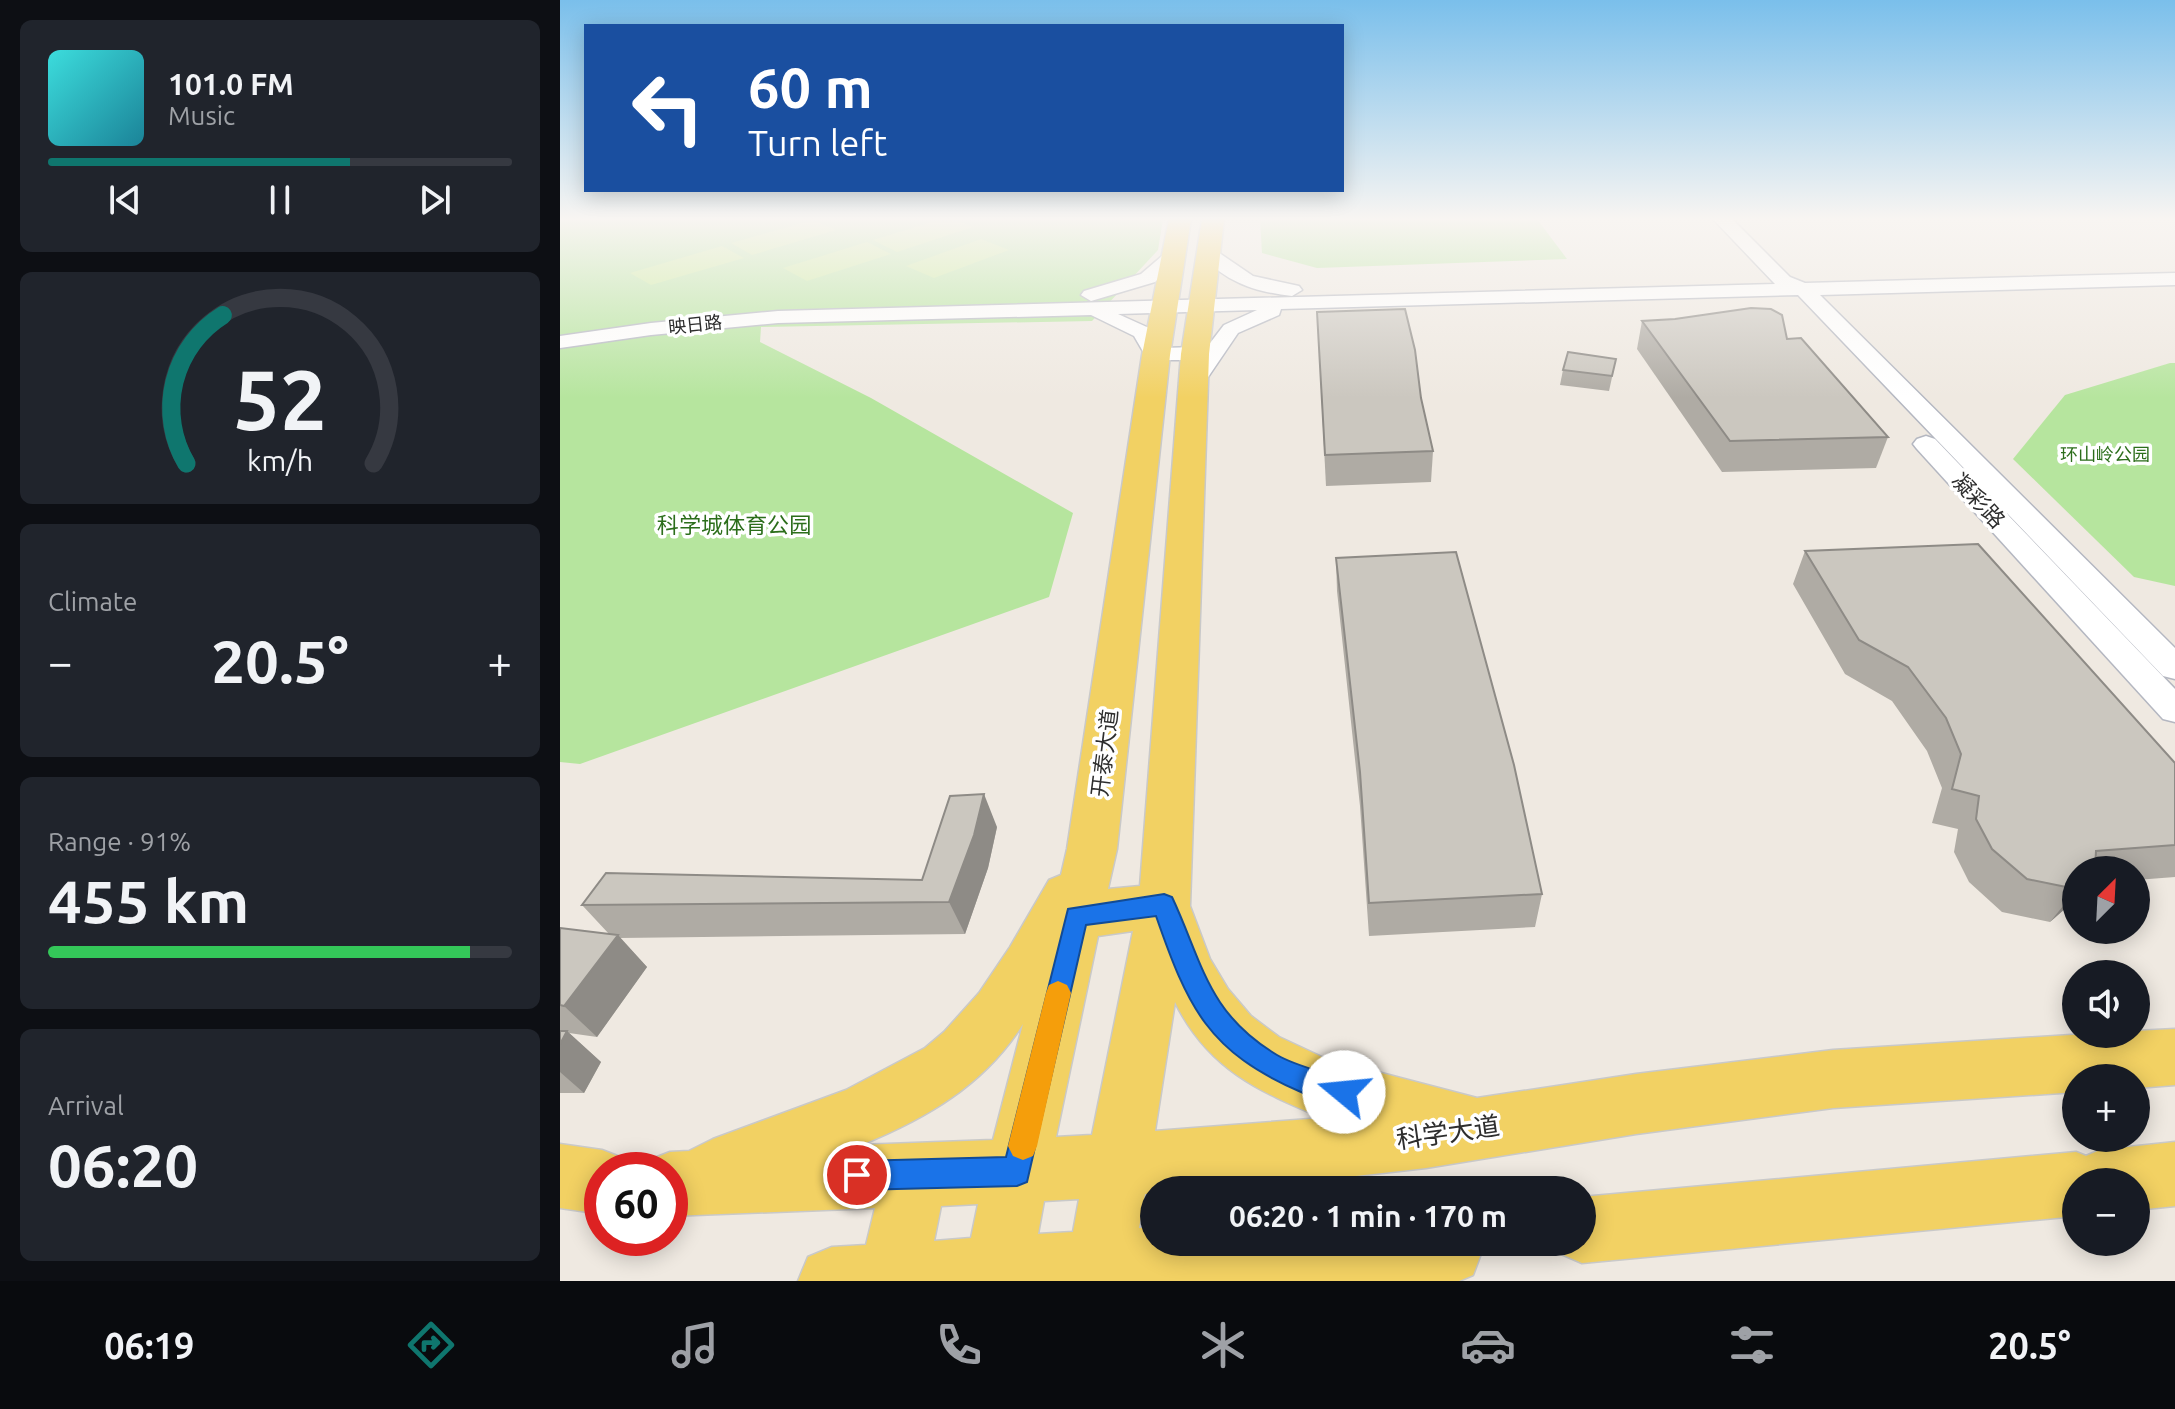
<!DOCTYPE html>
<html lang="en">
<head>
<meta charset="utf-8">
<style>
	body { margin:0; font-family:Ubuntu,"Noto Sans SC",sans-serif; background:#20242c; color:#f1f3f6; height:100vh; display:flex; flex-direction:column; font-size:30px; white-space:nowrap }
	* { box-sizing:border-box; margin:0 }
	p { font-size:26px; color:#9ea1a6 }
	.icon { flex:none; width:44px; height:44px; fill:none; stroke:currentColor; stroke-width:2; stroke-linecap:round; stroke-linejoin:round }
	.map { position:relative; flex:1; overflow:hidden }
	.drawer { display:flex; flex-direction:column; gap:20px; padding:20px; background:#0d0f14; width:560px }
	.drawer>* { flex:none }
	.hud { position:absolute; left:24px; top:24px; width:760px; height:168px; border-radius:0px; box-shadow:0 4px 20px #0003; background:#1a4fa0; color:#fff; overflow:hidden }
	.needle { width:52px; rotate:24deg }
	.buttons { position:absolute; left:1502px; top:856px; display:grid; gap:16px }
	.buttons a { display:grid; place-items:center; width:88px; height:88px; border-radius:50%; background:#171b24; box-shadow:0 4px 20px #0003; font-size:40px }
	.speed { position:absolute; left:24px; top:1152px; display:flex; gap:16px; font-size:40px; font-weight:700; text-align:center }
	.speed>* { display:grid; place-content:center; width:104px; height:104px; border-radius:50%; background:#171b24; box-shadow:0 4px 20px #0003; line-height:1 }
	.speed .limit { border:12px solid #d22; background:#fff; color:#111 }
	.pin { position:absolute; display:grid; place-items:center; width:68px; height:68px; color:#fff; margin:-34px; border:4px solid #fff; border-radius:50%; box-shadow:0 2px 8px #0007 }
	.me { position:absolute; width:88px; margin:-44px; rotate:287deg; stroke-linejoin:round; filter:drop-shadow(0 0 6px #0008) }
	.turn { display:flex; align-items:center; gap:28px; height:168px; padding:0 32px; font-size:36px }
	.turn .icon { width:104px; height:104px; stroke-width:2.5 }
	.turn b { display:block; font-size:56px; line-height:68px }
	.big { font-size:60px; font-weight:700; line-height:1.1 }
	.drawer .tile { flex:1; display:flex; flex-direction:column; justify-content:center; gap:12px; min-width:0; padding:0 28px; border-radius:12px; background:#20242c }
	.drawer .dial { align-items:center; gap:0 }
	.dial svg { height:208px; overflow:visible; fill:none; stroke:#363941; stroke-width:7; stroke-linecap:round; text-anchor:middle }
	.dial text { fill:#f1f3f6; stroke:none }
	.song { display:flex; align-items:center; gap:24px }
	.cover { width:96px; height:96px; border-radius:12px; background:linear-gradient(135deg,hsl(180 70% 55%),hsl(190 70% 35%)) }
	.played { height:8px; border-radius:4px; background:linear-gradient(90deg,#0f766e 65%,#363941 65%) }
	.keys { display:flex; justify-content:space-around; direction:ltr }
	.heat { display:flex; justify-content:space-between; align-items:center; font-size:44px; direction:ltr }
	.charge { height:12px; border-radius:6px; background:linear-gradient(90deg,#34c759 91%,#363941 0) }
	.trip { position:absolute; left:580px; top:1176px; width:456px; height:80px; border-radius:40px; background:#171b24; box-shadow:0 4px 20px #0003; font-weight:700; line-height:80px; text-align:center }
	.dock { display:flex; height:128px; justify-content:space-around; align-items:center; background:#090b0e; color:#9ea1a6 }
	.dock .icon { width:56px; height:56px }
	.dock .selected { color:#0f766e }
	.dock b { font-size:36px; color:#f1f3f6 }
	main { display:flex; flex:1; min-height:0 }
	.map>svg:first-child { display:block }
</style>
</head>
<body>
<main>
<section class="drawer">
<div class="tile">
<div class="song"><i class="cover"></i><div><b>101.0 FM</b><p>Music</p></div></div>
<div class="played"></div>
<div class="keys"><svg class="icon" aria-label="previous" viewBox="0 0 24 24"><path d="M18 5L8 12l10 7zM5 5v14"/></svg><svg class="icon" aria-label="pause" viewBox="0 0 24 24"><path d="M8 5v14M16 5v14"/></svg><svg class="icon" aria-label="next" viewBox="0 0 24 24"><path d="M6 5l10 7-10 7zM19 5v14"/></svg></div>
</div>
<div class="tile dial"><svg viewBox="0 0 100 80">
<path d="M14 69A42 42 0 1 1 86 69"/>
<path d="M14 69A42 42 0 0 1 28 12" stroke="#0f766e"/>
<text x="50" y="56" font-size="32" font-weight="700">52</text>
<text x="50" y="72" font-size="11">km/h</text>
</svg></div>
<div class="tile"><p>Climate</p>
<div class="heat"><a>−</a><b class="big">20.5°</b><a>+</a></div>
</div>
<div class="tile"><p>Range · 91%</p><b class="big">455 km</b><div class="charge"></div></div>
<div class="tile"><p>Arrival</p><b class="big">06:20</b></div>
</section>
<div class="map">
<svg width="1615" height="1281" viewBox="0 0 1615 1281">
	<rect width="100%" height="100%" fill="#efe9e1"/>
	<g fill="#b6e59e">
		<path d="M0 219H603L598 250 532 321 201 327 200 342 311 398 513 513 489 597 20 764 0 762Z"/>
		<path d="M700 219H977L1007 259 757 268 702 253Z"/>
		<path d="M1610 363H1615V586L1574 577 1453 459 1505 395Z"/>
	</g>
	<g fill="#c9ec9a">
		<path d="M382 219H393L413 227 337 252 313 240Z"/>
		<path d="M253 220 276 230 192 255 171 243Z"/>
		<path d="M421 239 449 250 374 278 346 266Z"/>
		<path d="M307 242 331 254 247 281 223 268Z"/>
		<path d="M162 246 184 258 91 285 70 273Z"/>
	</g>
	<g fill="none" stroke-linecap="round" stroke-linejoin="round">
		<defs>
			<g id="minor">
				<path d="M1153 219H1172L1230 277 1245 283 1615 273V285L1260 295 1615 648V679L1603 676 1238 295 721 309 719 315 678 333 642 386H626L623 381 638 360H588L574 336 531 315 218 323 91 335 0 348V336L91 323 218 311 1215 284ZM697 310 664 325 644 351 635 347 603 348 589 328 558 314Z"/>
				<path d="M649 246 693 276 739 286 742 290 732 296C696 292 663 282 640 252L643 248Z"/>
				<path d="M616 248 625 254 595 282 531 301 521 295 524 291 581 274 609 250Z"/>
				<path d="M1366 436 1375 439 1615 689V722L1603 719 1357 449 1353 444 1357 439Z"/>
			</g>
			<g id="major">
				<path d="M609 219H631L610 355 557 849 548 889 580 886 621 354 642 219H664L649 354 630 906 650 959 668 989 691 1016 719 1037 764 1058 917 1098 1076 1074 1273 1050 1527 1034H1576V1031L1615 1029V1085L1576 1088V1078H1516V1092L1273 1108 1076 1134 866 1168 708 1186 594 1190V1194H585L579 1228 594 1227V1242H922V1251L913 1275 899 1281H238L248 1257 272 1247 306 1245 315 1208 110 1216V1170H84L87 1161 110 1152 129 1151 153 1139 286 1090 365 1048 384 1032 419 993 450 947 489 880 501 875 507 849 582 355ZM573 931 532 1135 496 1137 538 936ZM615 1002C648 1069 698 1091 763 1118L595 1131ZM463 1024 433 1140 301 1145C367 1118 424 1085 463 1024ZM519 1199 513 1232 478 1234 484 1201ZM418 1204 411 1238 374 1241 381 1206Z"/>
				<path d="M1615 1142V1206L1576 1210V1182H1516V1216L1022 1263 999 1253 994 1242H1022V1197L1516 1152 1526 1156 1540 1150Z"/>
				<path d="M0 1144 42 1150 65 1159 69 1170H42V1214L0 1208Z"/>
			</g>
		</defs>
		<use href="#minor" stroke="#b4b7c1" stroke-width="3"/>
		<use href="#major" stroke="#c9c9c9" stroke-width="3"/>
		<use href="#minor" fill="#fff" fill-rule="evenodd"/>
		<use href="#major" fill="#f2d163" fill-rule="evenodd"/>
	</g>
	<g fill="#afaba4">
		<path d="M757 312 873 451 871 482 766 486Z"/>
		<path d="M1082 321 1227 339 1328 437 1316 468 1162 472 1077 349Z"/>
		<path d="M1056 359 1049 391 1000 385 1003 370Z"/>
		<path d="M1245 551 1615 763V877L1576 880V870H1516V897L1507 907 1490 922 1442 912 1409 882 1394 852 1398 829 1372 823 1382 788 1367 751 1332 701 1285 674 1233 584Z"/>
		<path d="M776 558 982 894 975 927 809 936 800 806 777 591Z"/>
		<path d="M437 827 428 868 405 934 60 938 87 967 37 1037 9 1033 41 1062 24 1093H0V928L49 934 22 905 362 880Z"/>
	</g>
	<g fill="#8e8b86">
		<path d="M424 794 437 827 428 868 405 934 389 902Z"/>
		<path d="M1516 890V897L1507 907 1490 922Z"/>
		<path d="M58 935 87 967 37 1037 4 1006Z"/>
		<path d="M7 1031 41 1062 24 1093 0 1072V1044Z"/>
	</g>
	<g fill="#cbc7bf" stroke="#8e8b86" stroke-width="2">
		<path d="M1191 308 1211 309 1222 315 1227 339 1241 338 1328 437 1170 441 1082 321 1115 319Z"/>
		<path d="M845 309 855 350 861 398 873 451 765 455 757 312Z"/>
		<path d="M1008 352 1056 359 1052 376 1003 370Z"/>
		<path d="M1418 544 1615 763V845L1536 851 1535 870H1516V889L1467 879 1432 849 1416 819 1419 796 1392 789 1401 754 1386 718 1348 667 1299 640 1245 551Z"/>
		<path d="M896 552 954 765 982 894 809 903 800 772 776 558Z"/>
		<path d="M424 794 414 835 389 902 22 905 46 873 362 880 390 796Z"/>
		<path d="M0 928 58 935 4 1006 0 1005Z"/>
		<path d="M0 1031H7L0 1044Z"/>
	</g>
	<linearGradient id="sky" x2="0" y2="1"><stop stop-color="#7abfeb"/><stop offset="0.55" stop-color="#f8f5f2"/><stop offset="1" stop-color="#f8f5f2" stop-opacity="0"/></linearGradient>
	<rect width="1615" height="398" fill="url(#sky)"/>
	<path fill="#1a73e8" stroke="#114b97" stroke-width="2" d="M604 894 612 897C643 963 647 1013 717 1055 741 1069 769 1072 793 1083L797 1092 793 1102C777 1109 757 1099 741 1092 648 1052 628 1008 596 916L526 925 467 1182 457 1186 297 1190 287 1185 283 1175 287 1165 297 1161 446 1157 508 909Z"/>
	<path fill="#f59e0b" d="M498 981 507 985 511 993 477 1146 473 1156 463 1160 453 1156 448 1146 486 993 489 985Z"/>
	<g text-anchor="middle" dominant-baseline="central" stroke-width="7" stroke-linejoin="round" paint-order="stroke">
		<g font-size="18" fill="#2e2e2e" stroke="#fff">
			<text transform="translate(135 324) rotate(-6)">映日路</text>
		</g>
		<g font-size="18" fill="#2c6e1b" stroke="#fff">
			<text x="1545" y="454">环山岭公园</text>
		</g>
		<g font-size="22" fill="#2e2e2e" stroke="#fff">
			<text transform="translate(1419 500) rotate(47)">凝彩路</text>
			<text transform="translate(544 753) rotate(-83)">开泰大道</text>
		</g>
		<g font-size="22" fill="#2c6e1b" stroke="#fff">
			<text x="174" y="524">科学城体育公园</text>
		</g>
		<g font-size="26" fill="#2e2e2e" stroke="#fff">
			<text transform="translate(888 1132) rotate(-8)">科学大道</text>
		</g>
	</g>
</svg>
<div class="buttons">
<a><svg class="needle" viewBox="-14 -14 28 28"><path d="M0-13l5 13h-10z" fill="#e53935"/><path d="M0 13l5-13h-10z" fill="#9ea1a6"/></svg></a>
<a><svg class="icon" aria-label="sound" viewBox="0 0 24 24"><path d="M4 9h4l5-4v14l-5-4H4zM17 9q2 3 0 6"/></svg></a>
<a>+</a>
<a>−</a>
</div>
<div class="speed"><div class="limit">60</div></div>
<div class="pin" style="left:297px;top:1175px;background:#d93025"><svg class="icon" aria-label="arrive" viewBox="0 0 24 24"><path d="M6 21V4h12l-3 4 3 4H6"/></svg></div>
<svg class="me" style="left:784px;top:1092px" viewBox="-20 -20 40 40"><circle r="19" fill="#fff"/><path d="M0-13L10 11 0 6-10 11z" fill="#1a73e8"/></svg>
<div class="trip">06:20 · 1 min · 170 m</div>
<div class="hud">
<div class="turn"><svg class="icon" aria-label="left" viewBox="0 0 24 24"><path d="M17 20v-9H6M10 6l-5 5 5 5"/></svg><div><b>60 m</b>Turn left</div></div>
</div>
</div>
</main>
<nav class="dock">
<b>06:19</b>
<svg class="icon selected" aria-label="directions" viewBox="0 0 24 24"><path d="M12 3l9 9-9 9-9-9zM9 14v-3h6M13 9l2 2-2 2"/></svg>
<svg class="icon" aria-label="music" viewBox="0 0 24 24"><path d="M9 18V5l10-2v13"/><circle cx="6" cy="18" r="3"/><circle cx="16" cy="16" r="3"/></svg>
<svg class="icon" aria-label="phone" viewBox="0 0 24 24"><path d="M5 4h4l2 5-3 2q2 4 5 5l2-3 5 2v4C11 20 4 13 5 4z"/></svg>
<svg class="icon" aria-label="climate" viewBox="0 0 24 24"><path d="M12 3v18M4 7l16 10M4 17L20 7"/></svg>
<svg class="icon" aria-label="car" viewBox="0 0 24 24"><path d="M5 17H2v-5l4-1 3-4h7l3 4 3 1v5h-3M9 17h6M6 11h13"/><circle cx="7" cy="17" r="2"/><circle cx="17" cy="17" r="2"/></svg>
<svg class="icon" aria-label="filters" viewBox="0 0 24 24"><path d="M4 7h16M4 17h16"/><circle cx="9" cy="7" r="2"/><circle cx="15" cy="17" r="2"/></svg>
<b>20.5°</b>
</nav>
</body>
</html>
